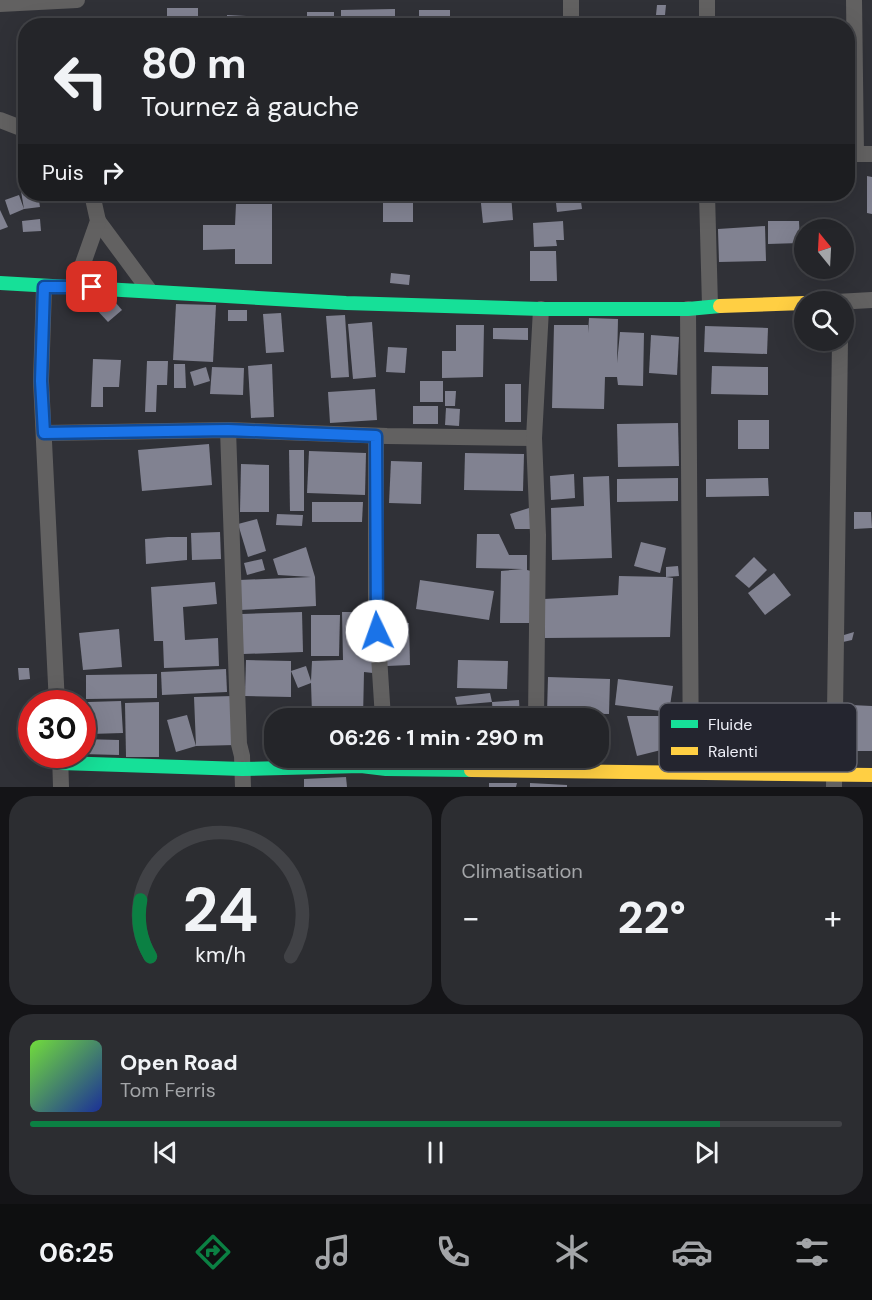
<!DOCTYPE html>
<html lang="fr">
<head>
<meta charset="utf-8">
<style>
	body { margin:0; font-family:"DM Sans",sans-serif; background:#2c2d31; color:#f1f3f6; height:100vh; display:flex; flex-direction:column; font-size:22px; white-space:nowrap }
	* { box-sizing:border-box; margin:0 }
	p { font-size:20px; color:#a3a5a8 }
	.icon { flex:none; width:33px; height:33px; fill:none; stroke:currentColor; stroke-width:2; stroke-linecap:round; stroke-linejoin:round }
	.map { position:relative; height:787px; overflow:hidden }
	.details { display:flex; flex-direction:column; gap:9px; padding:9px; background:#141417; flex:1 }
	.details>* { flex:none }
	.guide { position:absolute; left:18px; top:18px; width:837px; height:183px; border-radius:24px; box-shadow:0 6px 24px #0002,0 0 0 2px #414246; background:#242529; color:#f1f3f6; overflow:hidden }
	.needle { width:39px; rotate:342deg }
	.controls { position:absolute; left:794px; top:219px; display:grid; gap:12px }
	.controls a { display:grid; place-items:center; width:60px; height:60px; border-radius:50%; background:#242529; box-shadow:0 6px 24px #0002,0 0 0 2px #414246; font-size:30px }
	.speed { position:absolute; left:18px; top:690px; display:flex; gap:12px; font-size:30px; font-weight:700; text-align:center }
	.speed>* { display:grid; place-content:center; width:78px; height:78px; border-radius:50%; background:#242529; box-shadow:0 6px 24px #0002,0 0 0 2px #414246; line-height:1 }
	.speed .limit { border:9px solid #d22; background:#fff; color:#111 }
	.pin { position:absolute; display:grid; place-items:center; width:51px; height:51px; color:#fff; margin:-26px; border-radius:12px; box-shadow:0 3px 9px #0006 }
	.me { position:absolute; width:66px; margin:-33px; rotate:357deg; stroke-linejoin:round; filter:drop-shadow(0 0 4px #0008) }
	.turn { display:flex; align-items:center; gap:21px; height:126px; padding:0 24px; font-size:27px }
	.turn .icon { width:78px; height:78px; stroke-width:2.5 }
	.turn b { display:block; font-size:42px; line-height:51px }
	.then { display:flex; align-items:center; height:57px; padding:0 24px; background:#0003; gap:12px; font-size:22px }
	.big { font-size:45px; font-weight:700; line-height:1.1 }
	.details .card { flex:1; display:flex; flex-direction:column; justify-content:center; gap:9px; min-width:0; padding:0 21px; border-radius:24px; background:#2c2d31 }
	.details .dial { align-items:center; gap:0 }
	.dial svg { height:156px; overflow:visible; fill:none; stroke:#414246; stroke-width:7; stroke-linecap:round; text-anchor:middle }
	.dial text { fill:#f1f3f6; stroke:none }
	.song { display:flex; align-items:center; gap:18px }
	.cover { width:72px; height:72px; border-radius:9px; background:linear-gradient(135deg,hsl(100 70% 55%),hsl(230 70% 35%)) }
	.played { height:6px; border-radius:3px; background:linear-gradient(90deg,#0b8043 85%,#414246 85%) }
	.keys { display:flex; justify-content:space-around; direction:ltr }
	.heat { display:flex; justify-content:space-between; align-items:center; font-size:33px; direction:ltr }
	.details .tiles { flex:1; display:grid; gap:9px; grid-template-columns:1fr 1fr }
	.card:last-child { grid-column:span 2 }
	.trip { position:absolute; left:264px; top:708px; width:345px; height:60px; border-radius:24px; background:#242529; box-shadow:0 6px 24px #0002,0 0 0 2px #414246; font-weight:700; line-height:60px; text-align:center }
	.tab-bar { display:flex; height:96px; justify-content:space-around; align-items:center; background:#0e0f10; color:#a3a5a8 }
	.tab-bar .icon { width:42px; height:42px }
	.tab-bar .on { color:#0b8043 }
	.tab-bar b { font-size:27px; color:#f1f3f6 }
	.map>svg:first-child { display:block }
</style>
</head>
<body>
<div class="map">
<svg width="872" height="787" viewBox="0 0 872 787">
	<rect width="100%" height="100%" fill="#303137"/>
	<g fill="#818291">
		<path d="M657 5H666L665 15H656Z"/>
		<rect x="167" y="8" width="31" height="18"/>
		<path d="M395 9V26H341V10Z"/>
		<rect x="419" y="10" width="31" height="13"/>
		<rect x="307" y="12" width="27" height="14"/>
		<path d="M227 15 263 17 262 26H227Z"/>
		<path d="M95 16 123 17V26H95Z"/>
		<path d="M867 176 872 177V214L867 213Z"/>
		<path d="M26 184V194H38L40 207 24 209 10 215 5 200 19 195 24 209 20 185Z"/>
		<path d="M392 194H413V222H383V196H392Z"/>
		<path d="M480 194H511L513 220 483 223Z"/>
		<path d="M555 194H580L582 209 557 212Z"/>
		<path d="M236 204H272V264H235V249L203 250V225H235Z"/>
		<path d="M0 210 8 227 0 230Z"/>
		<path d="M40 219 41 231 23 232 22 221Z"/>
		<path d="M563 221 564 240H556L557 246 534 247 533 223Z"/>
		<path d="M768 221H799L800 243 768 244Z"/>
		<path d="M765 226 766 261 719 262 718 229Z"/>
		<path d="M530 251H556L557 281H530Z"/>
		<path d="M391 273 410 275 409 285 390 283Z"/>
		<path d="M109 295 122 310 108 322 95 308Z"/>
		<path d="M176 304 216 305 213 362 173 360Z"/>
		<rect x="228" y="310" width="19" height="11"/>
		<path d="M281 313 284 352 266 353 263 314Z"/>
		<path d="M345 315 349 377 331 378 326 316Z"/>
		<path d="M589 318 618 319 617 363 620 332 644 333 643 386 618 385 617 377H605L604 409 552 408 554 325H588V333Z"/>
		<path d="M372 322 376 377 353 379 348 324Z"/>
		<path d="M456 325H484L483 377 442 378V351H456Z"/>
		<path d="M705 326 768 328 767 354 704 352Z"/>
		<path d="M493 328H528V340L493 339Z"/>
		<path d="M651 335 679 337 677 375 649 373Z"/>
		<path d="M388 347 407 348 405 373 386 372Z"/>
		<path d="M93 359 121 360 119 387H103V407H91Z"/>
		<path d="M147 361H168L167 385H157L156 412H145Z"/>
		<path d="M174 364H185L186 388H174Z"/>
		<path d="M272 364 274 417 251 418 248 366Z"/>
		<path d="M712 366 768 367V395L711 394Z"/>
		<path d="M206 367 210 381 194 386 190 372Z"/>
		<path d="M212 367 244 368 243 395 210 394Z"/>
		<rect x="420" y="381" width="23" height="21"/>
		<rect x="505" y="384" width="16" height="38"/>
		<path d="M375 389 377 420 330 423 328 392Z"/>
		<path d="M445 391H456L455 406H445Z"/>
		<rect x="413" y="406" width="25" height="18"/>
		<path d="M446 408 460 409 459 426 445 425Z"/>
		<rect x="738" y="420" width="31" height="29"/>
		<path d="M678 423 679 466 618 467 617 424Z"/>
		<path d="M209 444 212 485 142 491 138 450Z"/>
		<path d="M289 450H304V511H290Z"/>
		<path d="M309 451 366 453 365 495 307 493Z"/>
		<path d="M465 453 524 454 523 491 464 490Z"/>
		<path d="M391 461 422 462 421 504 389 503Z"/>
		<path d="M241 464 269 465V512H240Z"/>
		<path d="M574 474 575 498 551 500 550 476Z"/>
		<path d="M609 476 612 558 552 560 551 508 584 506 583 477Z"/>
		<path d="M678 478V501L617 502V479Z"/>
		<path d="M768 478 769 496 706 497V479Z"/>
		<path d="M312 502H363L362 522H312Z"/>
		<path d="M529 508 535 529H515L510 514Z"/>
		<path d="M854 512H871L872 528 854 529Z"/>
		<path d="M277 514 303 515 302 526 276 525Z"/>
		<path d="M257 519 266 551 248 557 238 524Z"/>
		<path d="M220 532 221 559 192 560 191 533Z"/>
		<path d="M477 534H499L509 555H527V570L535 572 534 623H500L501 571 523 569 476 568Z"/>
		<path d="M168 537H187V560L146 564 145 539Z"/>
		<path d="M641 542 666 548 660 573 634 566Z"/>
		<path d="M306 547 315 577 316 606 240 610 239 580 311 577 278 575 273 559Z"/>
		<path d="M754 557 767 570 749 588 735 576Z"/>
		<path d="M262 559 265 570 247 575 244 563Z"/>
		<path d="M678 566 679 576 666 577 673 578 670 637 545 638 544 599 618 595 619 576 666 577V567Z"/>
		<path d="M774 573 791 595 765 615 748 593Z"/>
		<path d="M420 580 494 591 489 620 416 609Z"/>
		<path d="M215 582 217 604 183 607 185 640 218 638 219 666 164 668 163 641H154L151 587Z"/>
		<path d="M302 612 303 652 243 654 242 614Z"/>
		<path d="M342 612H371L373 673 364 672 363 718H327V717L356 714H312L311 683 298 688 291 671 306 666 311 681 312 661 343 660Z"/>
		<path d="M311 615H340L339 656H311Z"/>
		<path d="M386 623H409L410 665 387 666Z"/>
		<path d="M119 629 122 667 83 670 79 633Z"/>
		<path d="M854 632 852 640 843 642 844 635Z"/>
		<path d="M246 660 291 661V697L245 696Z"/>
		<path d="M458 660 508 661 507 689 457 688Z"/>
		<path d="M18 668H29L30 679 19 680Z"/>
		<path d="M226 669 227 692 162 695 161 672Z"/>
		<path d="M157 674V698L86 699V675Z"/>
		<path d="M548 677 610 679 609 714 547 713Z"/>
		<path d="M618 679 673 686 669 712 615 705Z"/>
		<path d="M490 693 492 702 457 705 455 697Z"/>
		<path d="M234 696 235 745 196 746 176 752 167 720 187 715 196 746 194 697Z"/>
		<path d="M519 700 520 718H493L492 702Z"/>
		<path d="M121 701 123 733 90 734 88 702Z"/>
		<path d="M159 702V757H126L125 703Z"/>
		<path d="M851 705 872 706V751H851Z"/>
		<path d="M627 716H665L673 747 637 756Z"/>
		<path d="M82 739 119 740V755L82 754Z"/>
		<path d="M346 777 347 787H304V779Z"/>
		<path d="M489 783H517L516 787H489Z"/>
		<path d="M530 783 567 785V787H530Z"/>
	</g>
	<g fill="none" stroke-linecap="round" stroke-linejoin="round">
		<g stroke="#626161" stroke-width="16">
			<path d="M571 0V26"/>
			<path d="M854 0 856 154"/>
			<path d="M0 4 77 0"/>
			<path d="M707 26V0"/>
			<path d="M0 120 26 130"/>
			<path d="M848 154H872"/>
			<path d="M707 194 710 306"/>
			<path d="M98 221 149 290"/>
			<path d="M75 286 98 221 92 194"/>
			<path d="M44 287 41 381 57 704"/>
			<path d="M836 302 872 300"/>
			<path d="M688 309 691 771"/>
			<path d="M228 430 239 744 242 756 243 787"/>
			<path d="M44 433 228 430 387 436 534 438"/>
			<path d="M376 436V610L383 718"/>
			<path d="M536 718 538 535 534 438 541 309"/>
			<path d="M60 754 61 787"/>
			<path d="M834 787 840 340"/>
		</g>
		<g stroke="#16e098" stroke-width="14">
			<path d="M0 283 346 303 541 309H688L720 306"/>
			<path d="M61 763 242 769 361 766 386 769 471 770"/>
		</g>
		<g stroke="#ffcf43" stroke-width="14">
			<path d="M720 306 804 303"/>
			<path d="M471 770 872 775"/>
		</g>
	</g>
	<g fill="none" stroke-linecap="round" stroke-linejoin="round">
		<defs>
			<path id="route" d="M92 287H44L41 381 44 433 228 430 376 436 377 631"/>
		</defs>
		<use href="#route" stroke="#114b97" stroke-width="15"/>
		<use href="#route" stroke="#1a73e8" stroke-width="10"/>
	</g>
	<rect x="659" y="703" width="198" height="69" rx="9" fill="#24252f" stroke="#60616b" stroke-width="1.5"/>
	<rect x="671" y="720" width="27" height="8" fill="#16e098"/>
	<rect x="671" y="747" width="27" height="8" fill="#ffcf43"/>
	<g font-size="16" fill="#edeef6">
		<text x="708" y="730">Fluide</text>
		<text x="708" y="757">Ralenti</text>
	</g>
</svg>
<div class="controls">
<a><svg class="needle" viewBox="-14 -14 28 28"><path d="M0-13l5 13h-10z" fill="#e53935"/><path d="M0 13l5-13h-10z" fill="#a3a5a8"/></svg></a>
<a><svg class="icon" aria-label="search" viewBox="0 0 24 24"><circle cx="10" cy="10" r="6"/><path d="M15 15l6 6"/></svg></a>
</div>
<div class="speed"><div class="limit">30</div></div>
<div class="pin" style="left:92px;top:287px;background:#d93025"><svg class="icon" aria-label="arrive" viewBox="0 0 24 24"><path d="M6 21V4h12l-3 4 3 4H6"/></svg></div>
<svg class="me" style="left:377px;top:631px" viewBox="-20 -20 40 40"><circle r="19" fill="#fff"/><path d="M0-13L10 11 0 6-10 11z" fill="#1a73e8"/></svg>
<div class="trip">06:26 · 1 min · 290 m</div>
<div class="guide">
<div class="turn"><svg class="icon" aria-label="left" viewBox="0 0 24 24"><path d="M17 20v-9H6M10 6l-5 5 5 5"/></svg><div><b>80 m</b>Tournez à gauche</div></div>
<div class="then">Puis<svg class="icon" aria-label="right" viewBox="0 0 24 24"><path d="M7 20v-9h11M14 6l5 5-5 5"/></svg></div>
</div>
</div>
<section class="details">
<div class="tiles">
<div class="card dial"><svg viewBox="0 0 100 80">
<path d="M14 69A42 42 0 1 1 86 69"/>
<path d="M14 69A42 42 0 0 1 9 40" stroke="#0b8043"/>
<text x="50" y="56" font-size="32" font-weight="700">24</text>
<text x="50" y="72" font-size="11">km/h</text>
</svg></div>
<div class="card"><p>Climatisation</p>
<div class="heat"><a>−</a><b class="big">22°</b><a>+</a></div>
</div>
<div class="card">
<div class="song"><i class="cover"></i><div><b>Open Road</b><p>Tom Ferris</p></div></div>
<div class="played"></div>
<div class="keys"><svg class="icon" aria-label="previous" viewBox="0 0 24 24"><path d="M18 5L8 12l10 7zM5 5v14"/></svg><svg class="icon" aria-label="pause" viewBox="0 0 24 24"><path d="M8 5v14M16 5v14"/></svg><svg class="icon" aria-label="next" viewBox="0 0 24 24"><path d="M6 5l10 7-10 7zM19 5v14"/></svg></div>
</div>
</div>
</section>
<nav class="tab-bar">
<b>06:25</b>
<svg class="icon on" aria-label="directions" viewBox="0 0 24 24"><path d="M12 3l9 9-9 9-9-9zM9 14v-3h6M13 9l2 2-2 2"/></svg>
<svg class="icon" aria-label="music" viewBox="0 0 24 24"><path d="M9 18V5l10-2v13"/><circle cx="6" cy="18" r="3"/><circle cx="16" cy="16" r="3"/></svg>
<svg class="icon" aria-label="phone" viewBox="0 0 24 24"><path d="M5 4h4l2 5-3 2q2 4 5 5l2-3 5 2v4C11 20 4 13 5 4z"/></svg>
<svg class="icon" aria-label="climate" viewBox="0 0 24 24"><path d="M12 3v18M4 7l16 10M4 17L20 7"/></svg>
<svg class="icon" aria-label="car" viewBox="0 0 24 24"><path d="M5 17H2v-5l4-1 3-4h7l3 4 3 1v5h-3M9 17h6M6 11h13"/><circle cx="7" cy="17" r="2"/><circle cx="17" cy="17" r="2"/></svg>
<svg class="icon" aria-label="filters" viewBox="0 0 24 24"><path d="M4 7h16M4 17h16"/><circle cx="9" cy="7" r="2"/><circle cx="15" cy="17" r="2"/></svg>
</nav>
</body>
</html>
